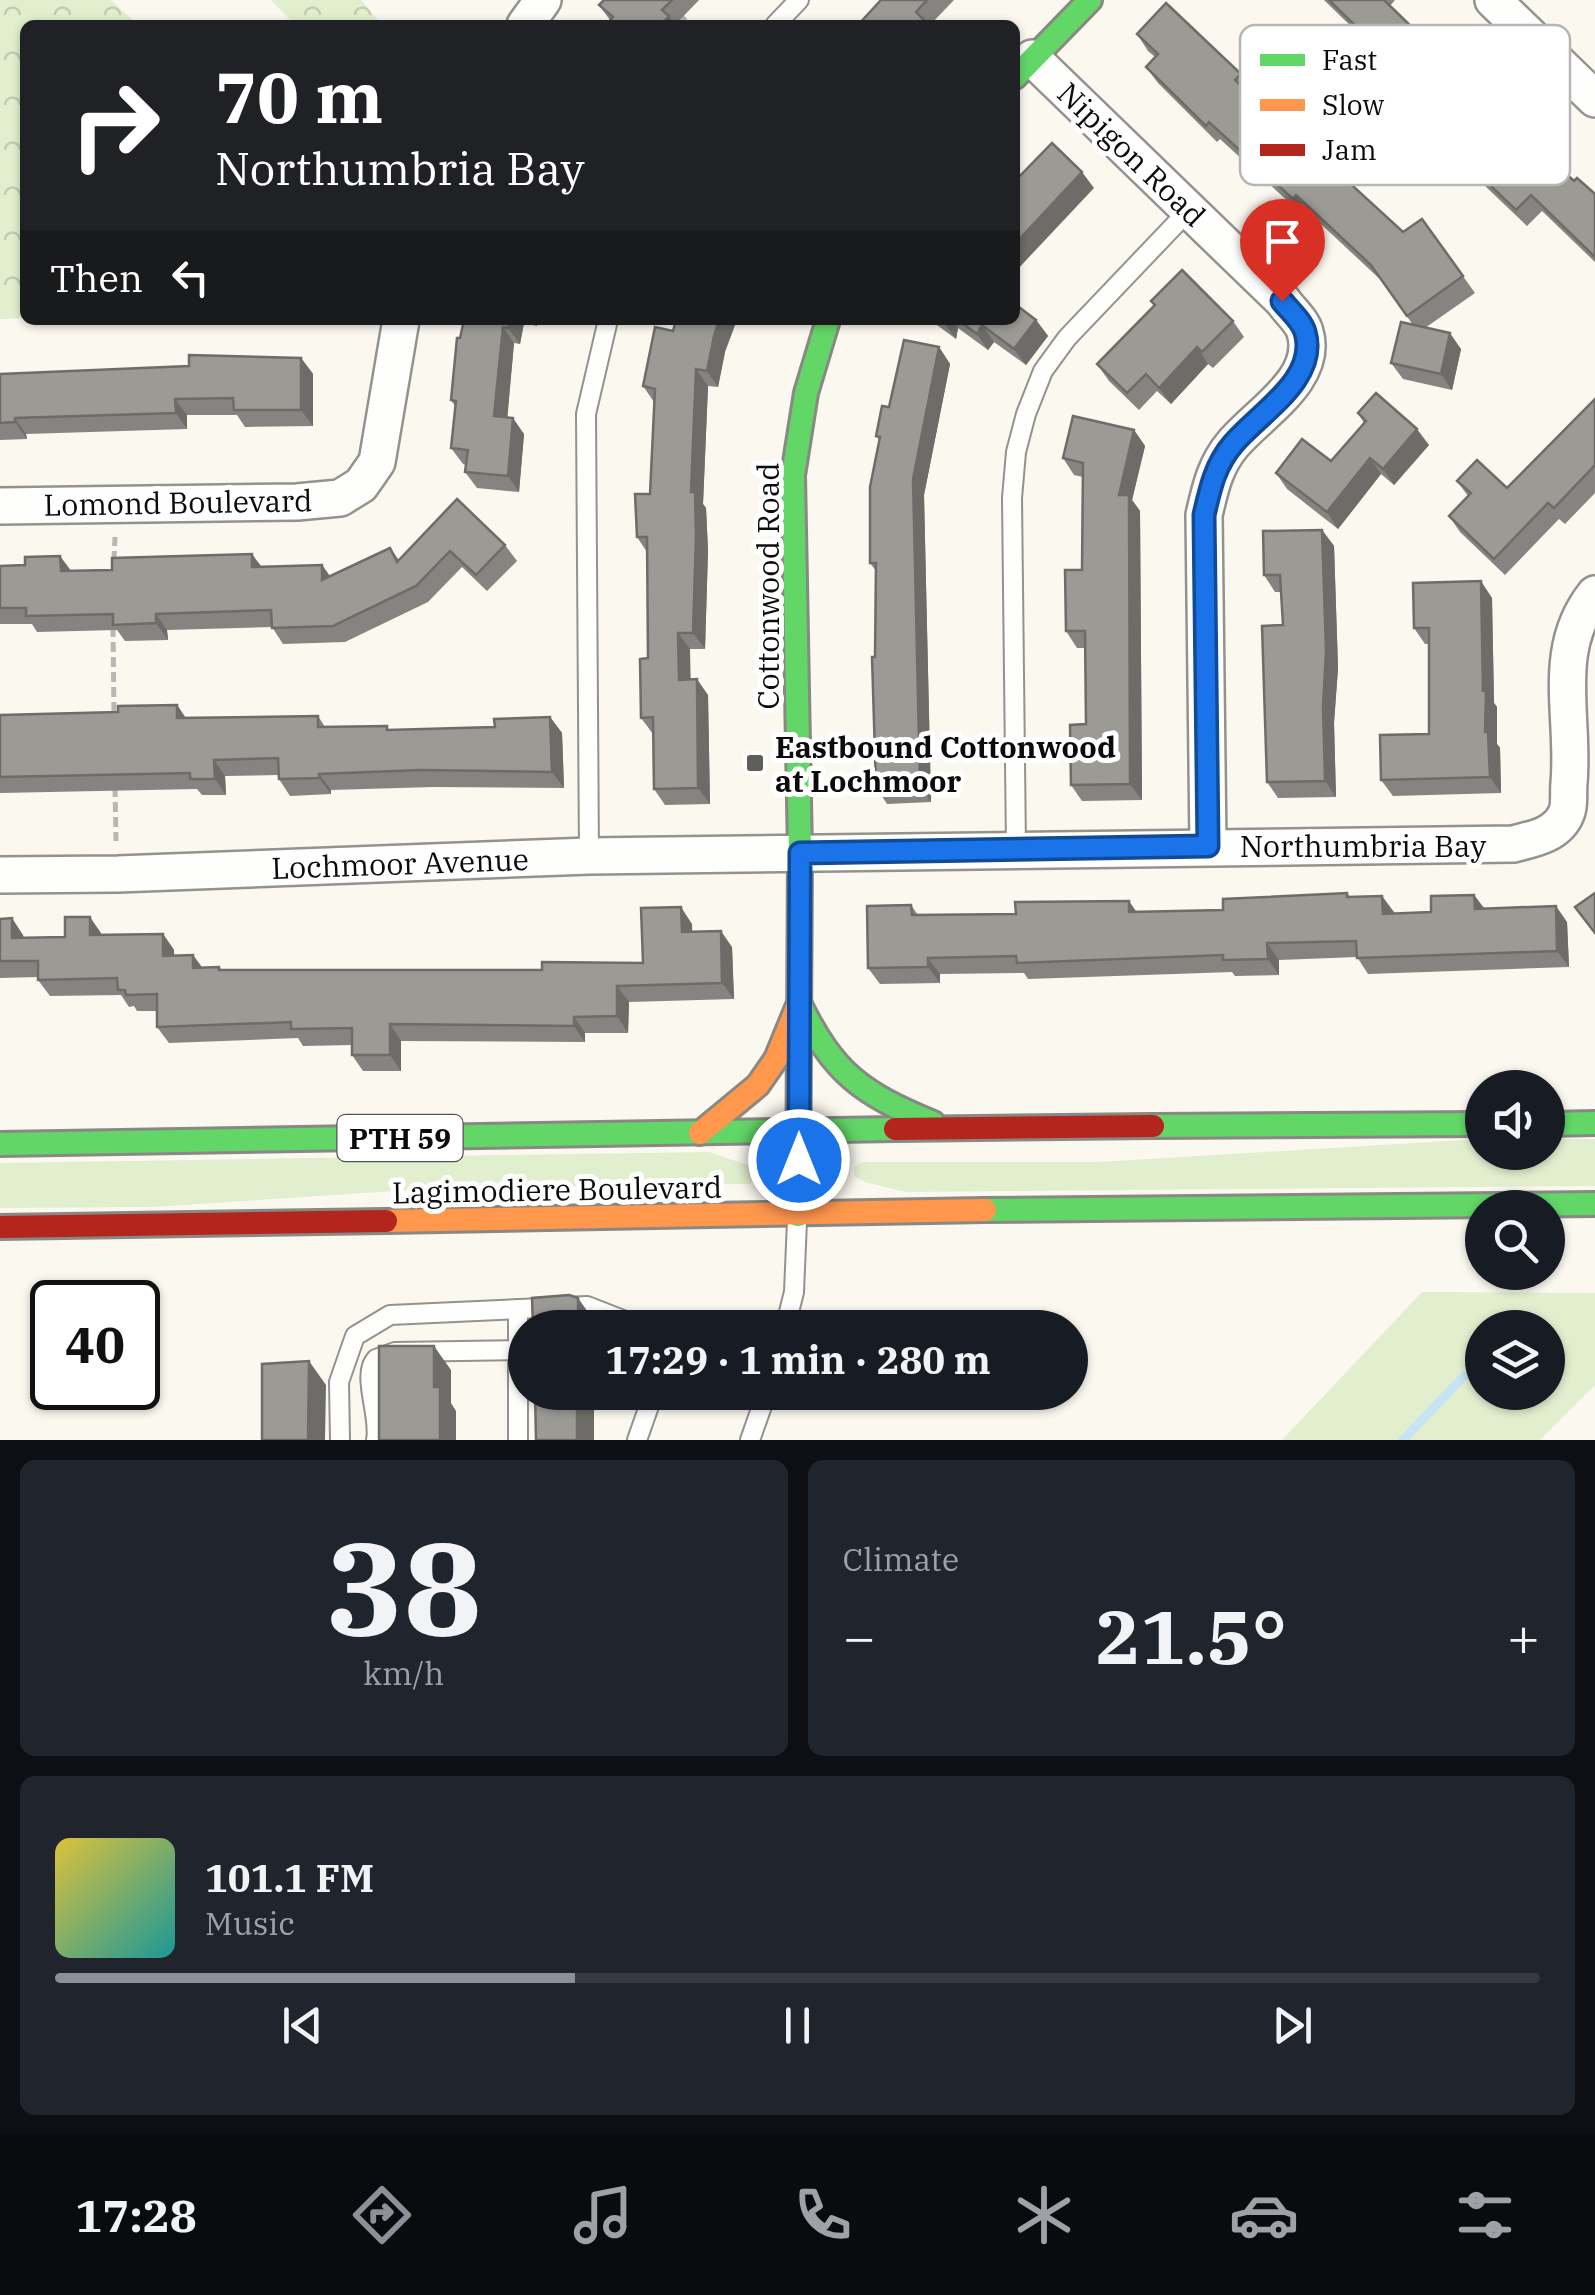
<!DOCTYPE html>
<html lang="en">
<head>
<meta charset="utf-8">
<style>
	body { margin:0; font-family:"IBM Plex Serif",serif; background:#20242c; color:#f1f3f6; height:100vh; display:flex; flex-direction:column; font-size:38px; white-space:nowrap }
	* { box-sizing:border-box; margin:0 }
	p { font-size:32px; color:#9ea1a6 }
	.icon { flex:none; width:55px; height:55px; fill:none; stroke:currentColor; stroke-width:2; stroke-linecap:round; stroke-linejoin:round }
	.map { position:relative; height:1440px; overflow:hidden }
	.details { display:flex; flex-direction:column; gap:20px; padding:20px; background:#0d0f14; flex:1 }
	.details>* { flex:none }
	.banner { position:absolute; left:20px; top:20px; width:1000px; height:305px; border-radius:15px; box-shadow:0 2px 8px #0004; background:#202124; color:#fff; overflow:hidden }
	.tools { position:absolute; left:1465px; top:1070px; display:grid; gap:20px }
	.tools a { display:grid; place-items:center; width:100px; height:100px; border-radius:50%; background:#171b24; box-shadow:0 2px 8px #0004; font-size:50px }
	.speed { position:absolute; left:30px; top:1280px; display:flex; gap:20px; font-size:50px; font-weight:700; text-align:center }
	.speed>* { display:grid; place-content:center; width:130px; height:130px; border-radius:50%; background:#171b24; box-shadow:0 2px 8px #0004; line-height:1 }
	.speed .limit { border:5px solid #111; border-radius:15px; background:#fff; color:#111 }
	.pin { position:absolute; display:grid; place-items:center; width:85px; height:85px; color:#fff; margin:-102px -42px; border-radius:50% 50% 50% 0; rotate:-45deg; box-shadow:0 0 10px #0007 }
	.pin .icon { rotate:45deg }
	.me { position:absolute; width:110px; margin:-55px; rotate:0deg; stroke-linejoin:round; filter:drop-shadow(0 0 8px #0008) }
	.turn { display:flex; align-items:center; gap:35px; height:210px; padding:0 30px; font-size:45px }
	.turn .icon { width:130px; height:130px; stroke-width:2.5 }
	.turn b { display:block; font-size:70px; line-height:85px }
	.then { display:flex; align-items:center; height:95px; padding:0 30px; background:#0003; gap:20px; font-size:38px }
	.big { font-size:75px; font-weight:700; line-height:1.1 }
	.details .widget { flex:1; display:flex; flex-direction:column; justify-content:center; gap:15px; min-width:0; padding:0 35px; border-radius:15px; background:#20242c }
	.details .dial { align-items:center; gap:0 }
	.dial b { font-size:130px; line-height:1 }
	.song { display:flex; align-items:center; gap:30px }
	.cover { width:120px; height:120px; border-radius:15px; background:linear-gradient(135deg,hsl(50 70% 55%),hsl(180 70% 35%)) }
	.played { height:10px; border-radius:5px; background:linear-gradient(90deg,#8c9099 35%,#363941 35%) }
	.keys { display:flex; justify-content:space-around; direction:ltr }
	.heat { display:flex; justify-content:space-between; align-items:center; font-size:55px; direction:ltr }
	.details .tiles { flex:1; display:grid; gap:20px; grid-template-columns:1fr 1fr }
	.widget:last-child { grid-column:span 2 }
	.trip { position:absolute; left:508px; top:1310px; width:580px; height:100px; border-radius:50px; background:#171b24; box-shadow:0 2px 8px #0004; font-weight:700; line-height:100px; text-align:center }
	.menu { display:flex; height:160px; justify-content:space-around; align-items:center; background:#090b0e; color:#9ea1a6 }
	.menu .icon { width:70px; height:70px }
	.menu .active { color:#8c9099 }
	.menu b { font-size:45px; color:#f1f3f6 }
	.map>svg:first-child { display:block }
</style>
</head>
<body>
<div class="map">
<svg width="1595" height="1440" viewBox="0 0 1595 1440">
	<defs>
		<pattern id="park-crowns" width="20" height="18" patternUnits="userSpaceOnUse" patternTransform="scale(2.5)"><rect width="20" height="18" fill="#e2efcf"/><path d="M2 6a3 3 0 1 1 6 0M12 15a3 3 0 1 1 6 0" fill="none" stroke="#c1ccb0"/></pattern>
	</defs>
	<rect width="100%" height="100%" fill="#faf8ef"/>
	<g fill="#e2efcf" fill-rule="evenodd">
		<path d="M1482 1139V1152H1548V1139H1595V1186L906 1192 865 1182 854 1176V1167L863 1162H1099Z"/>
		<path d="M709 1152 754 1167 755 1180 749 1184 440 1188 153 1207 0 1208V1163Z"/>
		<path d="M1422 1292 1595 1293V1385L1540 1440H1282ZM1482 1328H1548V1392H1482Z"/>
	</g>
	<g fill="url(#park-crowns)">
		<path d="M0 0H111L138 25H25V318L0 319Z"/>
		<path d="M271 0H361L382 25H295Z"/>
	</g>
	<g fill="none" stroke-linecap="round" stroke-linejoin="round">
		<path stroke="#c6e4f4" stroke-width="9" d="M1403 1440 1464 1376"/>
		<defs>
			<g id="lane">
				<path d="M775 25 799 0"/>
				<path d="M1016 849 1012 498 1016 452 1026 414 1043 371 1067 338 1190 209"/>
				<path d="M589 856 586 414 608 320"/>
				<path d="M785 1328 794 1292 797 1221"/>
				<path d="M340 1440 339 1382 355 1336 390 1315 587 1306 643 1328"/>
				<path d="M376 1440C381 1417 361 1374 376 1359L395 1352 518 1350"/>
				<path d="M518 1440V1309"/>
				<path d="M637 1440 654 1392"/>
				<path d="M750 1440 767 1392"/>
			</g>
			<g id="street">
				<path d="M1493 0 1595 99"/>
				<path d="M525 25 543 0"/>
				<path d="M1032 58 1283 301C1289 310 1302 321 1305 332 1319 379 1259 413 1233 444 1215 465 1210 489 1204 515L1208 846"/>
				<path d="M0 506 297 502 340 498 361 485 377 462 401 320"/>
				<path d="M0 875 118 874 589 856 1513 844C1533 839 1557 835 1566 814 1570 806 1568 792 1569 783 1575 716 1550 650 1595 594"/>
			</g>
			<g id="fast">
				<path d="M1015 77 1090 0"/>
				<path d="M799 1003C834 1074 861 1093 933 1123"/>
				<path d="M1548 1124 1595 1123"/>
				<path d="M1153 1126 1482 1124"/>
				<path d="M0 1144 895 1129"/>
				<path d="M985 1210 1595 1204"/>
				<path d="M798 1215 800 853 793 475 806 393 828 320"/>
			</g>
			<g id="slow">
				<path d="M700 1133 758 1085 776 1059 799 1003"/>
				<path d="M386 1221 985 1210"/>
			</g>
			<g id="jam">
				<path d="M895 1129 1153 1126"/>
				<path d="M0 1227 386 1221"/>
			</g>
		</defs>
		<use href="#lane" stroke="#93928e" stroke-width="22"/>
		<use href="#street" stroke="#93928e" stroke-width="40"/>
		<use href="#fast" stroke="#898884" stroke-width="28"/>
		<use href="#slow" stroke="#898884" stroke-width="28"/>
		<use href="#jam" stroke="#898884" stroke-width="28"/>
		<g stroke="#b7b7b5" stroke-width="5" stroke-dasharray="10 5" stroke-linecap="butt">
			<path d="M678 14 691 25"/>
			<path d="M114 561 115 537"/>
			<path d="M113 627 114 716"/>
			<path d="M115 787 116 841"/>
		</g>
		<use href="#lane" stroke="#fefefd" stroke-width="18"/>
		<use href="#street" stroke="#fefefd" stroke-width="35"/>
		<use href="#fast" stroke="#63d668" stroke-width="22"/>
		<use href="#slow" stroke="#ff974d" stroke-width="22"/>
		<use href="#jam" stroke="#b3261e" stroke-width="22"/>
	</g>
	<g fill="#868480">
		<path d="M604 0H699L675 25H606L610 20 599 5Z"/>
		<path d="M881 0H954L930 25H858Z"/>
		<path d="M1324 0H1395L1390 6 1452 66 1498 104 1509 120 1497 132 1517 151 1574 181 1595 194V262L1542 211 1527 226 1484 185 1473 169 1484 157 1421 95 1417 99 1372 55 1360 38 1362 37Z"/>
		<path d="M1137 34 1241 74 1252 90 1249 93 1339 180 1403 232 1422 219 1475 293 1425 328 1461 349 1452 390 1403 379 1391 363 1413 325 1383 282 1308 212 1304 216 1220 139 1217 142 1158 83 1146 67 1155 57 1148 51Z"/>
		<path d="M1151 301 1233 321 1244 337 1213 368 1208 364 1171 404 1157 391 1139 410 1109 381 1097 364 1154 306Z"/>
		<path d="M464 320H538L537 326 524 323 520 344 514 343 507 417 524 434 519 492 477 488 465 472 466 465 463 464 451 448 455 406 451 400Z"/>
		<path d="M930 320H1036L1048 336 1026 365 994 342 988 350 958 328 956 339Z"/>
		<path d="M673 331 725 352 718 387 708 386 703 504 706 508 708 551 705 649H690V679L708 695 710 804 665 805 654 789 653 734 641 718 648 658 647 552 637 537 650 494 654 402 643 386Z"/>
		<path d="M939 347 950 364 924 495 931 802 887 804 876 787V571L870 563 880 441 876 436 889 407Z"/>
		<path d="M301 358 313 374V426L245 427 237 415H187V429L26 434 27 439 0 440V374L189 366Z"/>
		<path d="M1595 399V493L1565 524 1559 519 1505 575 1460 532 1449 516 1468 496 1457 481 1507 488Z"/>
		<path d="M1358 413 1429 445 1394 485 1381 474 1338 529 1287 489 1276 473 1331 461 1364 423Z"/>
		<path d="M1134 430 1145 446 1132 500 1140 511 1142 800 1082 801 1071 785 1086 724 1085 648H1077L1066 631 1082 570 1083 477 1074 475 1063 458Z"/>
		<path d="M457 499 505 545 517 561 487 591 462 567 428 602 345 642 283 644 272 627 167 630 168 640 125 641 117 630 37 632 32 624H0V566L71 571 322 565 330 576 390 548 399 560Z"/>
		<path d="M1322 530 1334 546 1338 668 1334 723 1336 797 1278 798 1267 782 1283 625 1281 592H1275L1264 575Z"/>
		<path d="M1492 598 1494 703 1497 707V744L1500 748 1501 793 1393 796 1381 780 1429 734V644H1425L1414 628Z"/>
		<path d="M177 705 186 718 318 716 325 727 390 730 495 727 550 717 562 733 564 788 433 787 331 790V794L290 796 279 779V775L225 776 226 795H202L197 789 0 793V715L118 712Z"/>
		<path d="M1347 893 1350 897 1382 896 1394 914 1431 912 1474 895 1484 908 1567 922 1569 967 1368 974 1357 957 1279 960V975L1235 976 1232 972 1028 979 1024 973 940 974V983L880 984 868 968 911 905 918 915 1223 910Z"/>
		<path d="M0 919 23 935 24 938 65 937 101 933V935L163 934 174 950V955H193L202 967H219L222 970H542L643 963 692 924V932L732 947 734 999 629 1002 628 1033H585V1042L401 1041V1071H363L352 1055V1045L303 1046 298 1038 169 1043 157 1027V1011H137L134 1006 129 1007 121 995 50 996 38 980V977L0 978Z"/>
	</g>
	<g fill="#6d6c68">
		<path d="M669 16 675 25H661Z"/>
		<path d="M1082 172 1094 188 1015 272V244Z"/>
		<path d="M1296 195 1308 212 1304 216 1293 199Z"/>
		<path d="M510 320H522L524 323 520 344 508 328Z"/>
		<path d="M719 320H737L725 352 718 387 707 371 714 336Z"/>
		<path d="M945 320H953L958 328 956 339 944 323Z"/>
		<path d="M1036 320 1048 336 1026 365 1014 349Z"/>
		<path d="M982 325 994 342 988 350 977 334Z"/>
		<path d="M503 327 514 343 506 433 494 416Z"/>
		<path d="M1450 333 1461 349 1452 390 1441 374Z"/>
		<path d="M939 347 950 364 924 495 931 802 920 785 913 479Z"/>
		<path d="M1197 347 1208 364 1171 404 1159 388Z"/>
		<path d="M301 358 313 374V426L301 410Z"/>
		<path d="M696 369 708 386 703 504 706 508 708 551 705 649 693 633 691 492Z"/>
		<path d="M175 399 187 415V429L176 413Z"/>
		<path d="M15 418 26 434 27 439 15 422Z"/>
		<path d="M513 418 524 434 519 492 508 476Z"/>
		<path d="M1417 429 1429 445 1394 485 1383 469Z"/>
		<path d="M1134 430 1145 446 1132 500 1140 511 1142 800 1130 784 1119 495Z"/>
		<path d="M1370 458 1381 474 1338 529 1327 512Z"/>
		<path d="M1322 530 1334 546 1338 668 1334 723 1336 797 1325 781Z"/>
		<path d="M252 554 264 570 252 567Z"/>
		<path d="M60 556 72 572 61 571Z"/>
		<path d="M322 565 333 581 322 580Z"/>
		<path d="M1481 581 1492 598 1494 703 1497 707V744L1500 748 1501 793 1490 777 1483 691Z"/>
		<path d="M156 614 167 630 168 640 156 623Z"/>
		<path d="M678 633 690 649 691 696 679 680Z"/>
		<path d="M697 679 708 695 710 804 698 788Z"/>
		<path d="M177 705 188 722 177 718Z"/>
		<path d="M550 717 562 733 564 788 552 772Z"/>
		<path d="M214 760 225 776 226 795 215 779Z"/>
		<path d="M319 774 331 790V794L319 778Z"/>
		<path d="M1474 895 1486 911 1475 909Z"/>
		<path d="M1382 896 1394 912V930L1383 914Z"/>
		<path d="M1129 901 1140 917 1129 912Z"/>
		<path d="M1556 906 1567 922 1569 967 1557 951Z"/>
		<path d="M681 907 692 924 693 948 682 932Z"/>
		<path d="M90 917 101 933 102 951 90 935Z"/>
		<path d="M12 918 23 935 24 954 12 938Z"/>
		<path d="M721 931 732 947 734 999 722 983Z"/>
		<path d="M163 934 174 950 175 972 163 956Z"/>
		<path d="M1267 943 1279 960V975L1268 959Z"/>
		<path d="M193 955 204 971 193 968Z"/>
		<path d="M928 958 940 974V983L928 967Z"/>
		<path d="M617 986 629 1002 628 1033 617 1016Z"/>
		<path d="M574 1017 585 1033V1042L574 1026Z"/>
		<path d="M390 1024 401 1041V1071L390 1055Z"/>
		<path d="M578 1298 595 1322V1328H578Z"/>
		<path d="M434 1346 451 1370V1403L456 1411V1440H440L434 1387Z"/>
		<path d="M309 1361 326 1385 325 1440H308Z"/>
		<rect x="577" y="1392" width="17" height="48"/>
	</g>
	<g fill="#9c9a95" stroke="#6d6c68" stroke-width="2.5">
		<path d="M604 0H672L662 10 669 16 661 25H606L613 17 599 5Z"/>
		<path d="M881 0H927L916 12 924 20 919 25H858Z"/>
		<path d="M1329 0H1384L1452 66 1456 62 1498 104 1483 119 1517 151 1529 139 1574 181 1577 178 1595 194V257L1531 195 1516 210 1473 169 1486 155 1410 78 1406 82 1360 38 1364 34Z"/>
		<path d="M1166 3 1241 74 1235 80 1339 180 1342 176 1403 232 1422 219 1463 276 1407 316 1371 265 1296 195 1293 199 1209 122 1206 126 1146 67 1158 54 1137 34Z"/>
		<path d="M1052 143 1082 172 1015 244V181Z"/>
		<path d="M1182 270 1233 321 1202 352 1197 347 1159 388 1146 374 1127 393 1097 364 1155 305 1151 301Z"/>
		<path d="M1015 304 1036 320 1014 349 982 325 977 334 958 320H1015Z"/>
		<path d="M464 320H510L508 328 503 327 494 416 513 418 508 476 465 472 468 450 451 448 456 401 451 400 457 338H460Z"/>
		<path d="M676 320H719L714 336 707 371 696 369 691 492H695L696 535 693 633H678L679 680 697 679 698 788 654 789 653 717 641 718 640 659 648 658 647 537H637L635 494H650L655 389 643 386 655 327 673 331Z"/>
		<path d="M1401 322 1450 333 1441 374 1391 363Z"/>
		<path d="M904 340 939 347 913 479 920 785 876 787 872 657H875L876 563H870V487L880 437 876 436 882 406 889 407Z"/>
		<path d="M189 355 301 358V410H234L233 398 175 399 176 413 15 418V422L0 423V374L189 366Z"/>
		<path d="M1376 393 1417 429 1383 469 1370 458 1327 512 1276 473 1302 439 1331 461 1366 421 1358 413Z"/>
		<path d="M1595 399V465L1554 508 1548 503 1494 559 1449 516 1471 493 1457 481 1477 460 1507 488Z"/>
		<path d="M1073 416 1134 430 1119 495H1129L1130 784 1071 785 1070 725 1086 724 1085 631H1066L1065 570H1082L1083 463 1063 458Z"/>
		<path d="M457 499 505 545 476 575 450 551 416 586 333 626 272 628 271 610 156 614V623L113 625V614L26 616V608H0V566L25 565V557L60 556 61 571 112 570V558L252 554V567L322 565V580L390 548 397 562Z"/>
		<path d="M1322 530 1326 651 1323 707 1325 781 1267 782 1262 626 1283 625 1280 575H1264L1263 531Z"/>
		<path d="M1481 581 1483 691H1486L1485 732H1488L1490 777 1381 780 1380 735 1429 734V628H1414L1413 583Z"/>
		<path d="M177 705V718L318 716V727L387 726V730L495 727 494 719 550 717 552 772 421 770 319 774V778L279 779 278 758 214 760 215 779H190V773L0 777V715L118 712V706Z"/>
		<path d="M1347 893V897L1382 896 1383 914 1431 912V896L1474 895 1475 909 1556 906 1557 951 1357 958 1356 941 1267 943 1268 959 1223 960V955L1017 963 1016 956 928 958V967L868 968 867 906 911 905 912 915 1016 914 1015 902 1129 901V912L1223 910V899Z"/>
		<path d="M1595 893V933L1575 907Z"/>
		<path d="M681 907 682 932 721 931 722 983 617 986V1016L574 1017V1026L390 1024V1055H352V1028L291 1029V1022L157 1027V994L126 995 125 990H118L117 978 38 980V961H0V919L12 918V938L65 937V917H90V935L163 934V956L193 955V968L219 967V970H542V962L643 963 641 908Z"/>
		<path d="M569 1295 578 1298V1328H533L532 1298Z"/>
		<path d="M379 1346H434V1387H440V1440H379Z"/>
		<path d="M309 1361 308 1440H262V1364Z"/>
		<path d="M535 1392H577V1440H536Z"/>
	</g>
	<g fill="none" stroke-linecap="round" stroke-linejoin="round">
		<defs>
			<path id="route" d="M799 1160 800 853 1208 846 1204 515C1210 489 1215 465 1233 444 1259 413 1319 379 1305 332 1302 321 1289 310 1282 301"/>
		</defs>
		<use href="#route" stroke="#114b97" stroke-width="25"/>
		<use href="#route" stroke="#1a73e8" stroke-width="18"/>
	</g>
	<rect fill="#5f5e5b" stroke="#fff" stroke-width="4" x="745" y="753" width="20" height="20" rx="5"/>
	<g text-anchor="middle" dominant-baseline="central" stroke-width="10" stroke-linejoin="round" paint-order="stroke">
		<rect fill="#fff" stroke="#545454" stroke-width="2.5" x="337.5" y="1115" width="125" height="46" rx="8"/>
		<g font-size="28" font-weight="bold" fill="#0b0b0b">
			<text x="400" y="1138">PTH 59</text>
		</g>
		<g font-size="30" fill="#0b0b0b" stroke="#fff">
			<text transform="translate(1132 154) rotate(44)">Nipigon Road</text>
			<text transform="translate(178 502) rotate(-1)">Lomond Boulevard</text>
			<text transform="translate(767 586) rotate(-90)">Cottonwood Road</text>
			<text x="1363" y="845">Northumbria Bay</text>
			<text transform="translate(400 863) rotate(-2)">Lochmoor Avenue</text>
			<text transform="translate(557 1189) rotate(-1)">Lagimodiere Boulevard</text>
		</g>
		<g font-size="30" font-weight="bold" fill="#0b0b0b" stroke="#fff" text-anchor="start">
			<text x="775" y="746">Eastbound Cottonwood<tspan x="775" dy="34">at Lochmoor</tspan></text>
		</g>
	</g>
	<rect x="1240" y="25" width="330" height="160" rx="15" fill="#fff" stroke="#b6b6b6" stroke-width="2.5"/>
	<rect x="1260" y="54" width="45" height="12" fill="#63d668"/>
	<rect x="1260" y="99" width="45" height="12" fill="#ff974d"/>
	<rect x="1260" y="144" width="45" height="12" fill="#b3261e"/>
	<g font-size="28" fill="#0b0b0b">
		<text x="1322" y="70">Fast</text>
		<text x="1322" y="115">Slow</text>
		<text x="1322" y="160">Jam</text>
	</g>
</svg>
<div class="tools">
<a><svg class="icon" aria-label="sound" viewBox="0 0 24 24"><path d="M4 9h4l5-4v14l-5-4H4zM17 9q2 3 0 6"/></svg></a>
<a><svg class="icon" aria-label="search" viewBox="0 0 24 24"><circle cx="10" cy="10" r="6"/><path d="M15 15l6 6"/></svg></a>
<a><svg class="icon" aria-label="layers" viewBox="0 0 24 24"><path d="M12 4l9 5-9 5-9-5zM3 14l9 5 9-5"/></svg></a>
</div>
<div class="speed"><div class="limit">40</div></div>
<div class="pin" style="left:1282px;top:301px;background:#d93025"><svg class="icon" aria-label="arrive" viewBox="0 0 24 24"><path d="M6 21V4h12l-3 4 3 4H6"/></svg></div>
<svg class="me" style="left:799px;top:1160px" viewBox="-20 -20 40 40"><circle r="17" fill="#1a73e8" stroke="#fff" stroke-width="3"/><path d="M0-11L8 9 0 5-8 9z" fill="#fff"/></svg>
<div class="trip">17:29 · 1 min · 280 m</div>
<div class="banner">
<div class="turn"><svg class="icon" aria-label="right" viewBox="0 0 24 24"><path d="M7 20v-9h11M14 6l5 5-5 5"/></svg><div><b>70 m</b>Northumbria Bay</div></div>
<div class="then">Then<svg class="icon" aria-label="left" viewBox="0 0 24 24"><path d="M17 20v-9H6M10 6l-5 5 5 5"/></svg></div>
</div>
</div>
<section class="details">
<div class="tiles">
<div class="widget dial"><b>38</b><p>km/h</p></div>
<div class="widget"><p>Climate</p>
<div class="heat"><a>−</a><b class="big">21.5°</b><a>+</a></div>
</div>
<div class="widget">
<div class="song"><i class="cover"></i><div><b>101.1 FM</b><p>Music</p></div></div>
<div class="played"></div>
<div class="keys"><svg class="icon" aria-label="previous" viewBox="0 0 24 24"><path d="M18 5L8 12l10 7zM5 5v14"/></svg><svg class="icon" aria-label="pause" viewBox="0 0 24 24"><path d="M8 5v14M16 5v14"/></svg><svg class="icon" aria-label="next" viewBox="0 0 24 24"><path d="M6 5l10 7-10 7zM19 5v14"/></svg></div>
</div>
</div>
</section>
<nav class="menu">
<b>17:28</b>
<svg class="icon active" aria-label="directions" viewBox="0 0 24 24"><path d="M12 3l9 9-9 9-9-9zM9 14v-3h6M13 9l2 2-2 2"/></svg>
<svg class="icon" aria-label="music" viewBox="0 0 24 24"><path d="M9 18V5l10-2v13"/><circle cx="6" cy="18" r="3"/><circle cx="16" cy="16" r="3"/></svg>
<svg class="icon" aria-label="phone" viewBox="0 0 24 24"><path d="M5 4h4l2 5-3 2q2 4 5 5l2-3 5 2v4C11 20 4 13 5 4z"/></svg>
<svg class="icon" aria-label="climate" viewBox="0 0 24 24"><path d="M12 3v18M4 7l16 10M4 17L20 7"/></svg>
<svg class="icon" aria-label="car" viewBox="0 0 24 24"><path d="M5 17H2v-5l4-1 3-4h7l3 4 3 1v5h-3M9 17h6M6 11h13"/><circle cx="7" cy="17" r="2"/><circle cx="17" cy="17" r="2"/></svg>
<svg class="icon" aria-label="filters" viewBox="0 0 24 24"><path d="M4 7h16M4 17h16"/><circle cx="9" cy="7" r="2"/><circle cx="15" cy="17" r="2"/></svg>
</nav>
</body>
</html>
